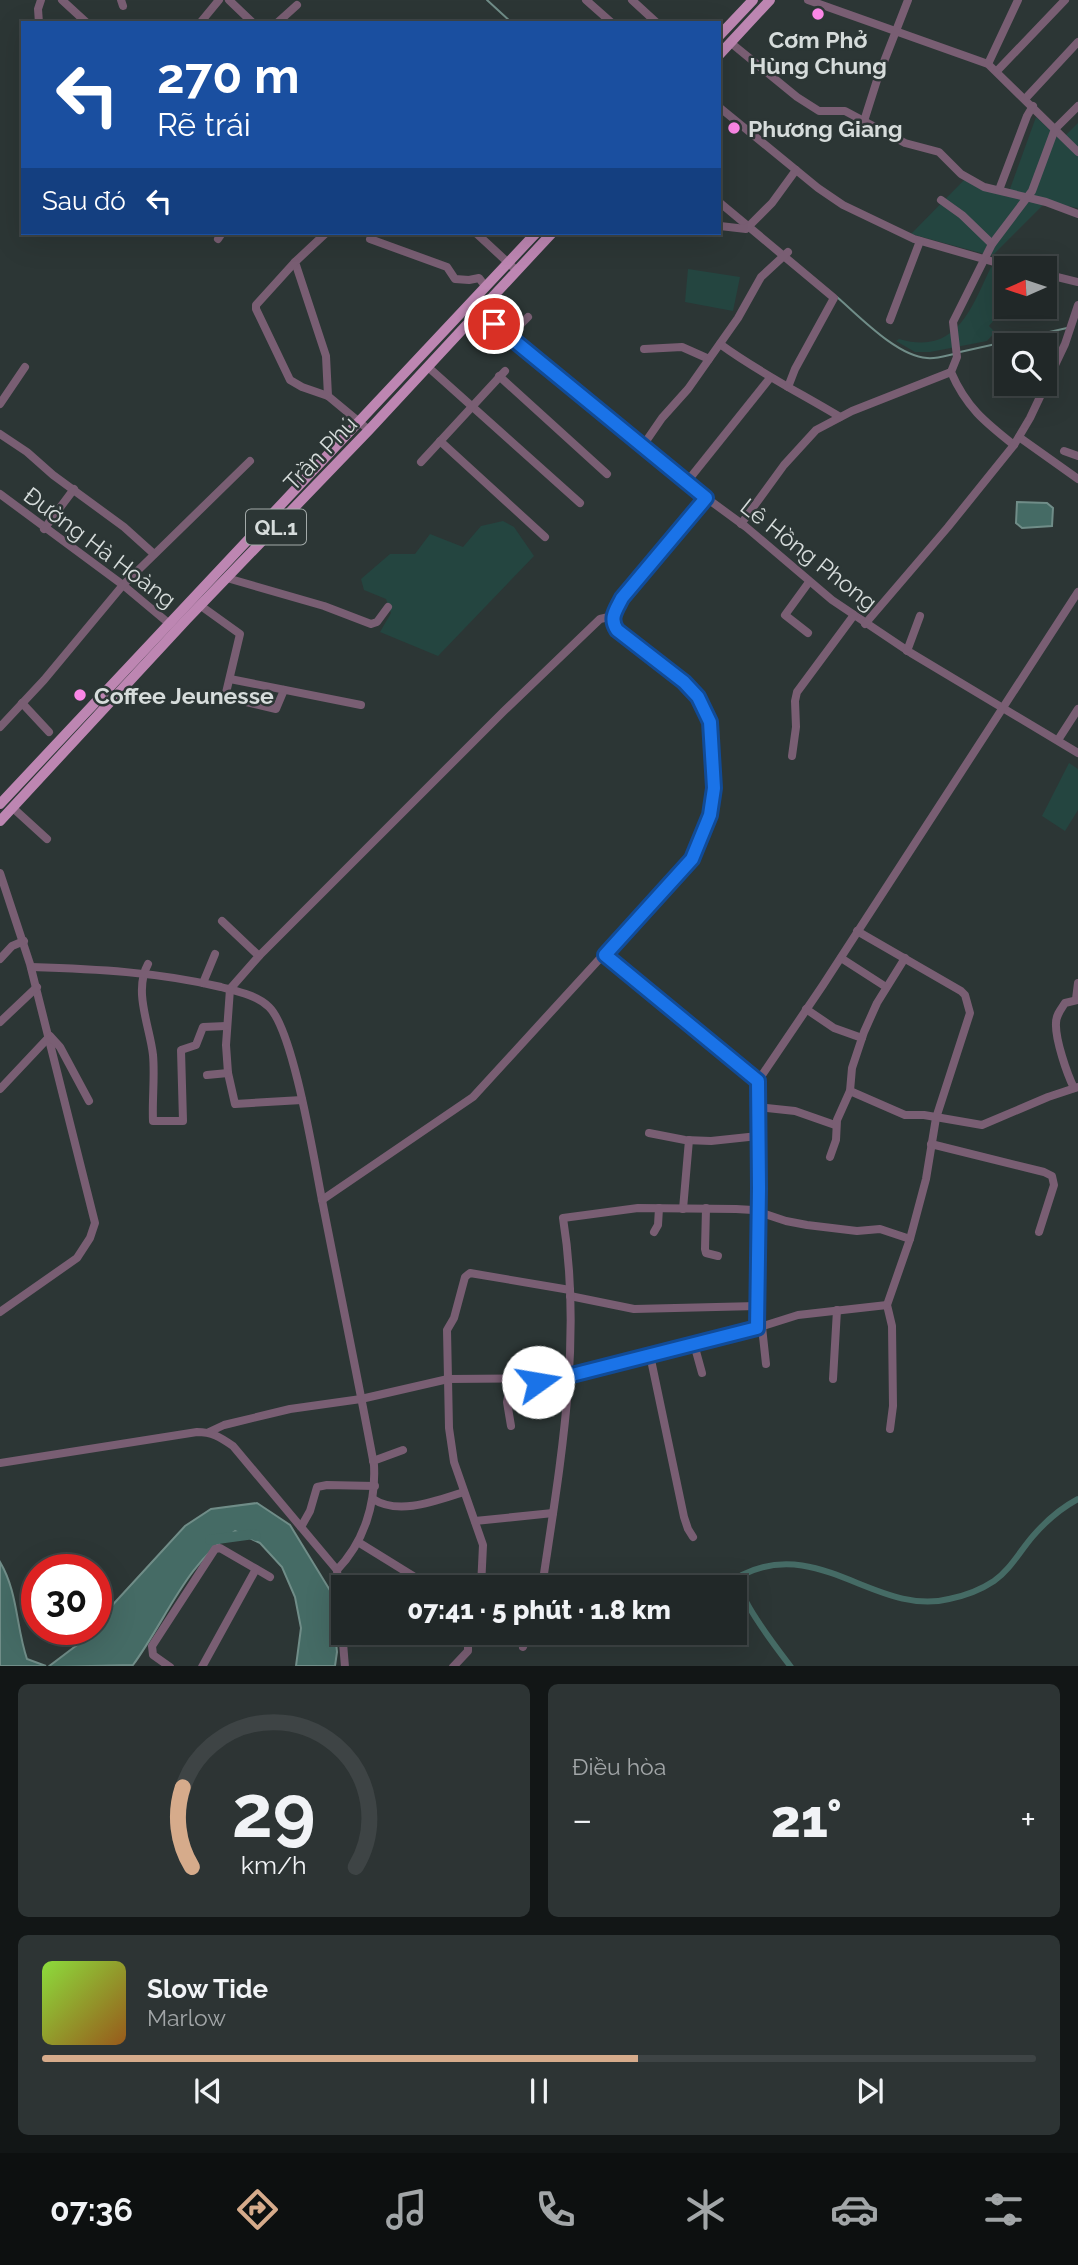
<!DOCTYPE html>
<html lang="vi">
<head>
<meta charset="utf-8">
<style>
	body { margin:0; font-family:Raleway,sans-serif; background:#2d3434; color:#f1f3f6; height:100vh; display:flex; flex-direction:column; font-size:26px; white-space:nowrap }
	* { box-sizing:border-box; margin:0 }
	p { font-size:23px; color:#a2a6a8 }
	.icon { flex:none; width:38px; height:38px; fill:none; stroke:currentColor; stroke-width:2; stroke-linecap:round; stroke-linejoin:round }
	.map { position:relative; height:1666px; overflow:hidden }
	.sheet { display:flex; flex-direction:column; gap:18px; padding:18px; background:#121616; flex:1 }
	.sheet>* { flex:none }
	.banner { position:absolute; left:21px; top:21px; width:700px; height:214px; border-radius:0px; box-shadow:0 7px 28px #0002,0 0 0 2px #3e4445; background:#1a4fa0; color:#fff; overflow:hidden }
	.needle { width:46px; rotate:267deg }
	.fabs { position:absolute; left:994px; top:256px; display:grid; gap:14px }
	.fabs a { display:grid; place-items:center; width:63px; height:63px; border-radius:0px; background:#212828; box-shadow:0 7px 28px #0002,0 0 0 2px #3e4445; font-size:35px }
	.speed { position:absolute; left:21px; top:1554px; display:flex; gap:14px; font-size:35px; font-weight:700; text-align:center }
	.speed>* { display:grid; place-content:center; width:91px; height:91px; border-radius:50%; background:#212828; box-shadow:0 7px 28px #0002,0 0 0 2px #3e4445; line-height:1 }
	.speed .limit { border:10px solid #d22; background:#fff; color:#111 }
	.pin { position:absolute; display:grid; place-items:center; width:60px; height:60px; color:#fff; margin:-30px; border:4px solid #fff; border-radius:50%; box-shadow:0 2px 7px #0007 }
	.me { position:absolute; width:77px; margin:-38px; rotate:77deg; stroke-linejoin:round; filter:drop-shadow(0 0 5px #0008) }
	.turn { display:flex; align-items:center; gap:24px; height:147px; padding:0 21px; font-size:32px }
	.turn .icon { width:91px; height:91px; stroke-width:2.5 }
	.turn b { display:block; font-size:49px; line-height:60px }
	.then { display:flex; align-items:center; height:66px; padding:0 21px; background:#0003; gap:14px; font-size:26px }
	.big { font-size:52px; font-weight:800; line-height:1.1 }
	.sheet .tile { flex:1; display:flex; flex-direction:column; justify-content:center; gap:10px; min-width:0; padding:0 24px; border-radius:10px; background:#2d3434 }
	.sheet .dial { align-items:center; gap:0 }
	.dial svg { height:182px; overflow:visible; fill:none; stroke:#3e4445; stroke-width:7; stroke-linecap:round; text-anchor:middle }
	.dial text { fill:#f1f3f6; stroke:none }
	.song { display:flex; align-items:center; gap:21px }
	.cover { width:84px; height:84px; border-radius:10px; background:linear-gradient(135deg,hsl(90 70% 55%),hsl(30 70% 35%)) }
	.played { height:7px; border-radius:4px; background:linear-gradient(90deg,#d6ab8b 60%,#3e4445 60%) }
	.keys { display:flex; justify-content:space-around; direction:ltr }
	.heat { display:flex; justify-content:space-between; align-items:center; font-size:38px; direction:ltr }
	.sheet .tiles { flex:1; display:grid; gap:18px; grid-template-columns:1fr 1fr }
	.tile:last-child { grid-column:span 2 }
	.trip { position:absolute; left:331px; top:1575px; width:416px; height:70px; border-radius:0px; background:#212828; box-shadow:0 7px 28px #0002,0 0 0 2px #3e4445; font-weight:800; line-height:70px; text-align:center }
	.tab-bar { display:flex; height:112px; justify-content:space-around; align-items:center; background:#0d1010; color:#a2a6a8 }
	.tab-bar .icon { width:49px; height:49px }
	.tab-bar .selected { color:#d6ab8b }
	.tab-bar b { font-size:32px; color:#f1f3f6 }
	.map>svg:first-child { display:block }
</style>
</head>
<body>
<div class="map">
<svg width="1078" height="1667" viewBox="0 0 1078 1667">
	<rect width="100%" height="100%" fill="#2c3635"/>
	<g fill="#244540">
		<path d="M1036 117 1061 140 1078 123V208L1046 202 992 256 911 234 965 179 1007 197Z"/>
		<path d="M991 267 1005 271 994 320 989 326 995 332 987 341 930 352H915L896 341 899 339C956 356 971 309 991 267Z"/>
		<path d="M688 269 740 277 733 311 685 302Z"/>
		<path d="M503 521 514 527 534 556 438 656 380 632 391 613 386 599 364 590 361 579 390 554H415L430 534 463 547 481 526Z"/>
		<path d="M1069 763 1078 769V810L1065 831 1042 816Z"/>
	</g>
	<g fill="#456b65" stroke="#708d88" stroke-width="2">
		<path d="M1017 502 1047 503 1053 508 1052 526 1022 528 1016 523Z"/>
		<path d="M257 1503 290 1525 331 1592 337 1652 335 1666H296L301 1628 295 1597 282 1567 260 1543 235 1531C186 1563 166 1620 133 1665L48 1667 77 1645 91 1629H96V1623L185 1526 211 1509Z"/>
		<path d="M0 1562C18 1592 16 1627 27 1659L46 1666H0Z"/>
	</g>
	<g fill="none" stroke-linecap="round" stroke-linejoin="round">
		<g stroke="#708d88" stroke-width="2">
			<path d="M487 0 512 23"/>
			<path d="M837 297C860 317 897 356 927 358 936 359 945 356 954 354"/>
			<path d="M960 352 1067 328"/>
		</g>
		<path stroke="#456b65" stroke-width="6" d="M791 1667C778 1650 743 1605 740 1586 740 1581 741 1580 742 1575 819 1536 878 1617 949 1599 964 1596 982 1589 994 1581 1010 1570 1020 1551 1033 1536 1046 1521 1061 1508 1078 1499"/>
		<path stroke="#456b65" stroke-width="10" d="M210 1540 254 1534 256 1536"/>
		<g stroke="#795e73" stroke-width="8">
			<path d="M62 0 87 23"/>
			<path d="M121 0 123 6"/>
			<path d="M229 0 253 23"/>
			<path d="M586 0 612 23"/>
			<path d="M632 0 657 23"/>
			<path d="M808 0 988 64 1078 152"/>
			<path d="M39 23 38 9 41 0"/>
			<path d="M200 23 219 0"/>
			<path d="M277 23 297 5"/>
			<path d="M731 43 797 97 819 111H845L905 143 939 152 961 174 984 187 1046 202 1078 214"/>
			<path d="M988 64 1018 0"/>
			<path d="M997 71 1065 0"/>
			<path d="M1025 99 1078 42"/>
			<path d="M719 107 818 188 843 205 914 239 1015 268"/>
			<path d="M864 121 878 77 908 0"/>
			<path d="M999 190 1027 116 1033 106"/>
			<path d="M941 200 962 215 992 244"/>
			<path d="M719 202 834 298 795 369 788 387"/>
			<path d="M720 226 746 229 772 203 796 170"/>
			<path d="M326 233 295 262 326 356 328 396 369 430"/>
			<path d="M476 233 517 271"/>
			<path d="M218 239 222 233"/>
			<path d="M370 239 447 267 455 279 469 280 479 278 486 287"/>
			<path d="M295 262 256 305V309L290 380 302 387 328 396"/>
			<path d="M1045 274 1078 282"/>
			<path d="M475 308 686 483 746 527 832 600 911 653 1078 753"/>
			<path d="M1000 309 1006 292"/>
			<path d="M890 320 920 241"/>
			<path d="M509 336 528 317"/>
			<path d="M720 344C758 372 800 393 840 417"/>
			<path d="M644 349 682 347 709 359"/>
			<path d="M428 367 580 503"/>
			<path d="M499 376 607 474"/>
			<path d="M0 404 25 367"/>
			<path d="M0 434 27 452 53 475 124 527 154 554"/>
			<path d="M1019 437 1078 479"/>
			<path d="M440 441 545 537"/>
			<path d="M1014 445C985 422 966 407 951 372L957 357 953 322 992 244 1032 191 1055 129 1078 106"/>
			<path d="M642 447 662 418 688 389 738 318 761 277 788 252"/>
			<path d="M1064 451 1078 456"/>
			<path d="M421 462 505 371"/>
			<path d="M686 483 770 378"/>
			<path d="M0 494 123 585 172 626"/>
			<path d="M741 524 784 465 816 430 852 411 951 372"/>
			<path d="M44 529 74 489"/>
			<path d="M227 578 324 606 371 624 377 622 388 607"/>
			<path d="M201 606 240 634 225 697 276 709 284 690"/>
			<path d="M865 624 948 527 1014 445 1030 418 1065 344 1078 305"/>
			<path d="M808 633 785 615 809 582"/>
			<path d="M907 651 920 616"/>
			<path d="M230 679 361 705"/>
			<path d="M22 703 49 732"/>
			<path d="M0 727 44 680 123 585 250 461"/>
			<path d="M1058 740 1078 709"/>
			<path d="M792 756 796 727 795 701 797 692 854 615"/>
			<path d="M13 808 47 839"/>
			<path d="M0 873 30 964 95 1223 90 1238 77 1258 0 1312"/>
			<path d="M222 921 259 956 230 989 226 1045 228 1073 235 1104 302 1100"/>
			<path d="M857 931 961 991 965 995 970 1013 936 1118 926 1179 910 1239 887 1305 892 1326 893 1406 890 1429"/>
			<path d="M605 955 758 1081"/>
			<path d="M259 956 504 711 600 619 613 616"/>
			<path d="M841 958 886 987"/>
			<path d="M0 959 12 946 24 941"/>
			<path d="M148 964C133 991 150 1027 153 1055 155 1077 152 1099 153 1121H183L181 1050 196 1045 203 1027 226 1026"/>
			<path d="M31 967C95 969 158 972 221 987 236 991 257 995 269 1007 294 1031 315 1166 323 1205 340 1292 358 1379 374 1465 376 1504 364 1542 337 1570"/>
			<path d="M203 983 215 954"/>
			<path d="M1076 999 1078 983"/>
			<path d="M806 1009 834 1028 862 1038"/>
			<path d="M0 1022 37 987"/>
			<path d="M207 1075 228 1073"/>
			<path d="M1074 1088C1067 1074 1055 1039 1056 1023 1056 1015 1061 1009 1065 1003L1078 1000"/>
			<path d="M0 1089 50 1036 60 1047 89 1101"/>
			<path d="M850 1091 905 1115H924L982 1125 1048 1097 1078 1087"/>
			<path d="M757 1107 795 1111 835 1125"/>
			<path d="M649 1133 685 1140 711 1141 758 1136"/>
			<path d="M931 1144 1044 1172 1052 1176 1054 1185 1039 1232"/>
			<path d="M830 1157 836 1140 837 1120 850 1091 852 1068 864 1032 877 1003 905 958"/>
			<path d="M322 1200 473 1097 692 858C698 844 706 829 710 814 718 785 717 724 699 699 683 675 641 649 617 630 609 618 616 610 622 598L706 498"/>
			<path d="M706 1208 705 1249 706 1253 718 1256"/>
			<path d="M683 1209 689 1140"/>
			<path d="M654 1232 658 1225 659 1208"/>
			<path d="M570 1296 634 1309 757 1306"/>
			<path d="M762 1327 766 1364"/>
			<path d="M757 1328 759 1188 758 1081 823 985 1078 592"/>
			<path d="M694 1344 702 1373"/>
			<path d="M650 1355 684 1517 688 1529 693 1537"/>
			<path d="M833 1379 837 1310"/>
			<path d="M535 1413 539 1396 537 1377"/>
			<path d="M511 1426 507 1402 512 1377"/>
			<path d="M209 1432 224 1425 290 1409 361 1399 448 1379 560 1378 757 1328 798 1315 887 1305"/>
			<path d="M373 1461 403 1450"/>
			<path d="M0 1463 197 1432C212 1432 220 1437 233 1446L337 1570 345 1667"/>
			<path d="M373 1499C399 1516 438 1500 464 1492"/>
			<path d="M475 1521 553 1513"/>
			<path d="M301 1527 310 1511 317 1487 327 1485 375 1486"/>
			<path d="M358 1542 413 1576 425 1587"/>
			<path d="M481 1587 483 1545 454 1462 449 1428 447 1330 454 1318 465 1277 470 1273 570 1290"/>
			<path d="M542 1587C560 1465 583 1341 563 1218L638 1208 736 1209 753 1210 786 1221 807 1225 857 1231 880 1229 910 1239"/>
			<path d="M523 1647 528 1633"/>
			<path d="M170 1667 153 1655 152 1646 215 1549 220 1548 270 1577"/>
			<path d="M202 1667 256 1569"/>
			<path d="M453 1667 468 1651V1633"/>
		</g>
		<g stroke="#bd86b2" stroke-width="10">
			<path d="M719 36 753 0"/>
			<path d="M719 55 770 0"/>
			<path d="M0 804 536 233"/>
			<path d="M0 821 187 619 369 430 552 233"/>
		</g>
	</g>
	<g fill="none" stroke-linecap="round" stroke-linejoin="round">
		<defs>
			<path id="route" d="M494 324 706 498 622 598C616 610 609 618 617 630L684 682 698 697 710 722 714 788 710 815 692 859 605 955 758 1081 759 1188 757 1328 560 1378 537 1377 538 1382"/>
		</defs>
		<use href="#route" stroke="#114b97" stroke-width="18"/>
		<use href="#route" stroke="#1a73e8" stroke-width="12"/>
	</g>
	<g fill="#fa87e6" stroke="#2c3635" stroke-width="2.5">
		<circle cx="818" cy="14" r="7"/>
		<circle cx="734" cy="128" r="7"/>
		<circle cx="80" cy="695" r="7"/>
	</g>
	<g text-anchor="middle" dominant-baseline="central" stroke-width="5" stroke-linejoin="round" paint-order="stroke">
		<rect fill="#2c3635" stroke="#a3aaa9" stroke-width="2" x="246" y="509.5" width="60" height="35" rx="5"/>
		<g font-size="21" font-weight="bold" fill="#d6dcdb">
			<text x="276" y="527">QL.1</text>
		</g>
		<g font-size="23" font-weight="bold" fill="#d6dcdb" stroke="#2c3635" text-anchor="start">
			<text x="818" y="39" text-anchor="middle">Cơm Phở<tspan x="818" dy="26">Hùng Chung</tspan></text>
			<text x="748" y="128">Phương Giang</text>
			<text x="94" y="695">Coffee Jeunesse</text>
		</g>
		<g font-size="23" fill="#d6dcdb" stroke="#2c3635">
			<text transform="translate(320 453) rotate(-46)">Trần Phú</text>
			<text transform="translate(100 547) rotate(37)">Đường Hà Hoàng</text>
			<text transform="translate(809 554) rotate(38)">Lê Hồng Phong</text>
		</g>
	</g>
</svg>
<div class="fabs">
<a><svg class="needle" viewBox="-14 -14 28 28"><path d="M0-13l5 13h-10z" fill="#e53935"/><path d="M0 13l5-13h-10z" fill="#a2a6a8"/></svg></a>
<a><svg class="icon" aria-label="search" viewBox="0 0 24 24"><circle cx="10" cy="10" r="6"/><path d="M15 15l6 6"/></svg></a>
</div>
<div class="speed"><div class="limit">30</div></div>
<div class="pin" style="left:494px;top:324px;background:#d93025"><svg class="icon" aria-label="arrive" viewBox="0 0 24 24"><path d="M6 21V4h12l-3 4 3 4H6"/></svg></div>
<svg class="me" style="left:538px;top:1382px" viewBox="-20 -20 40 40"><circle r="19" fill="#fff"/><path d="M0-13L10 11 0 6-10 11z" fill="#1a73e8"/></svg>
<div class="trip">07:41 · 5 phút · 1.8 km</div>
<div class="banner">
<div class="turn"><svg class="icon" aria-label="left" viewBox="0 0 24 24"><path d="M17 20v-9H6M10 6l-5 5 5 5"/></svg><div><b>270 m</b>Rẽ trái</div></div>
<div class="then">Sau đó<svg class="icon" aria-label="left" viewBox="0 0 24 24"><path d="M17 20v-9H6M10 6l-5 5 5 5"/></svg></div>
</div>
</div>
<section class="sheet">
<div class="tiles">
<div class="tile dial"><svg viewBox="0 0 100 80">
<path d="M14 69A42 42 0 1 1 86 69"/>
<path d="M14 69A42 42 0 0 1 10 34" stroke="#d6ab8b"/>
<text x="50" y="56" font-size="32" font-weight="700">29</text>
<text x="50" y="72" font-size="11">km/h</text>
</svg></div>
<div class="tile"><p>Điều hòa</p>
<div class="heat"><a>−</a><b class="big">21°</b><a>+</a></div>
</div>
<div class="tile">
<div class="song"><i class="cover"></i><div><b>Slow Tide</b><p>Marlow</p></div></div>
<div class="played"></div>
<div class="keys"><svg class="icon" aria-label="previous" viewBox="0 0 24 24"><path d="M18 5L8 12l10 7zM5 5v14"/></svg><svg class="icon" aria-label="pause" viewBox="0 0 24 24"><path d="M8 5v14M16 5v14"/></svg><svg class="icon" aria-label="next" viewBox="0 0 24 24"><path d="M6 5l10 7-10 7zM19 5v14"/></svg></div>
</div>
</div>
</section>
<nav class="tab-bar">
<b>07:36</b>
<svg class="icon selected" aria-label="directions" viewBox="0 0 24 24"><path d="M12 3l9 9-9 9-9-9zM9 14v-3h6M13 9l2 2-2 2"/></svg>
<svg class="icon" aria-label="music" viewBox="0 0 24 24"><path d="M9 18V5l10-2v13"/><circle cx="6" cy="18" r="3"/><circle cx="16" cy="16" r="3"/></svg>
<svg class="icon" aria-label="phone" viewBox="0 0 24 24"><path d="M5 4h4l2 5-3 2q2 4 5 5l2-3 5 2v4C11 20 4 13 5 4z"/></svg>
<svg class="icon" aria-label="climate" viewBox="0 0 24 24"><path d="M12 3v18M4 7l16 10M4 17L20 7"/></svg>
<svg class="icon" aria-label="car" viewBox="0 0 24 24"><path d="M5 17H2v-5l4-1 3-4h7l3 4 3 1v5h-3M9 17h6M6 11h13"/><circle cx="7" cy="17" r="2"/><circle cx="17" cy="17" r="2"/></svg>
<svg class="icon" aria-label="filters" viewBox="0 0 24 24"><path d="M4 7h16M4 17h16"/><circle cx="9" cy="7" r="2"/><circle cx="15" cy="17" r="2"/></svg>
</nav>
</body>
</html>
